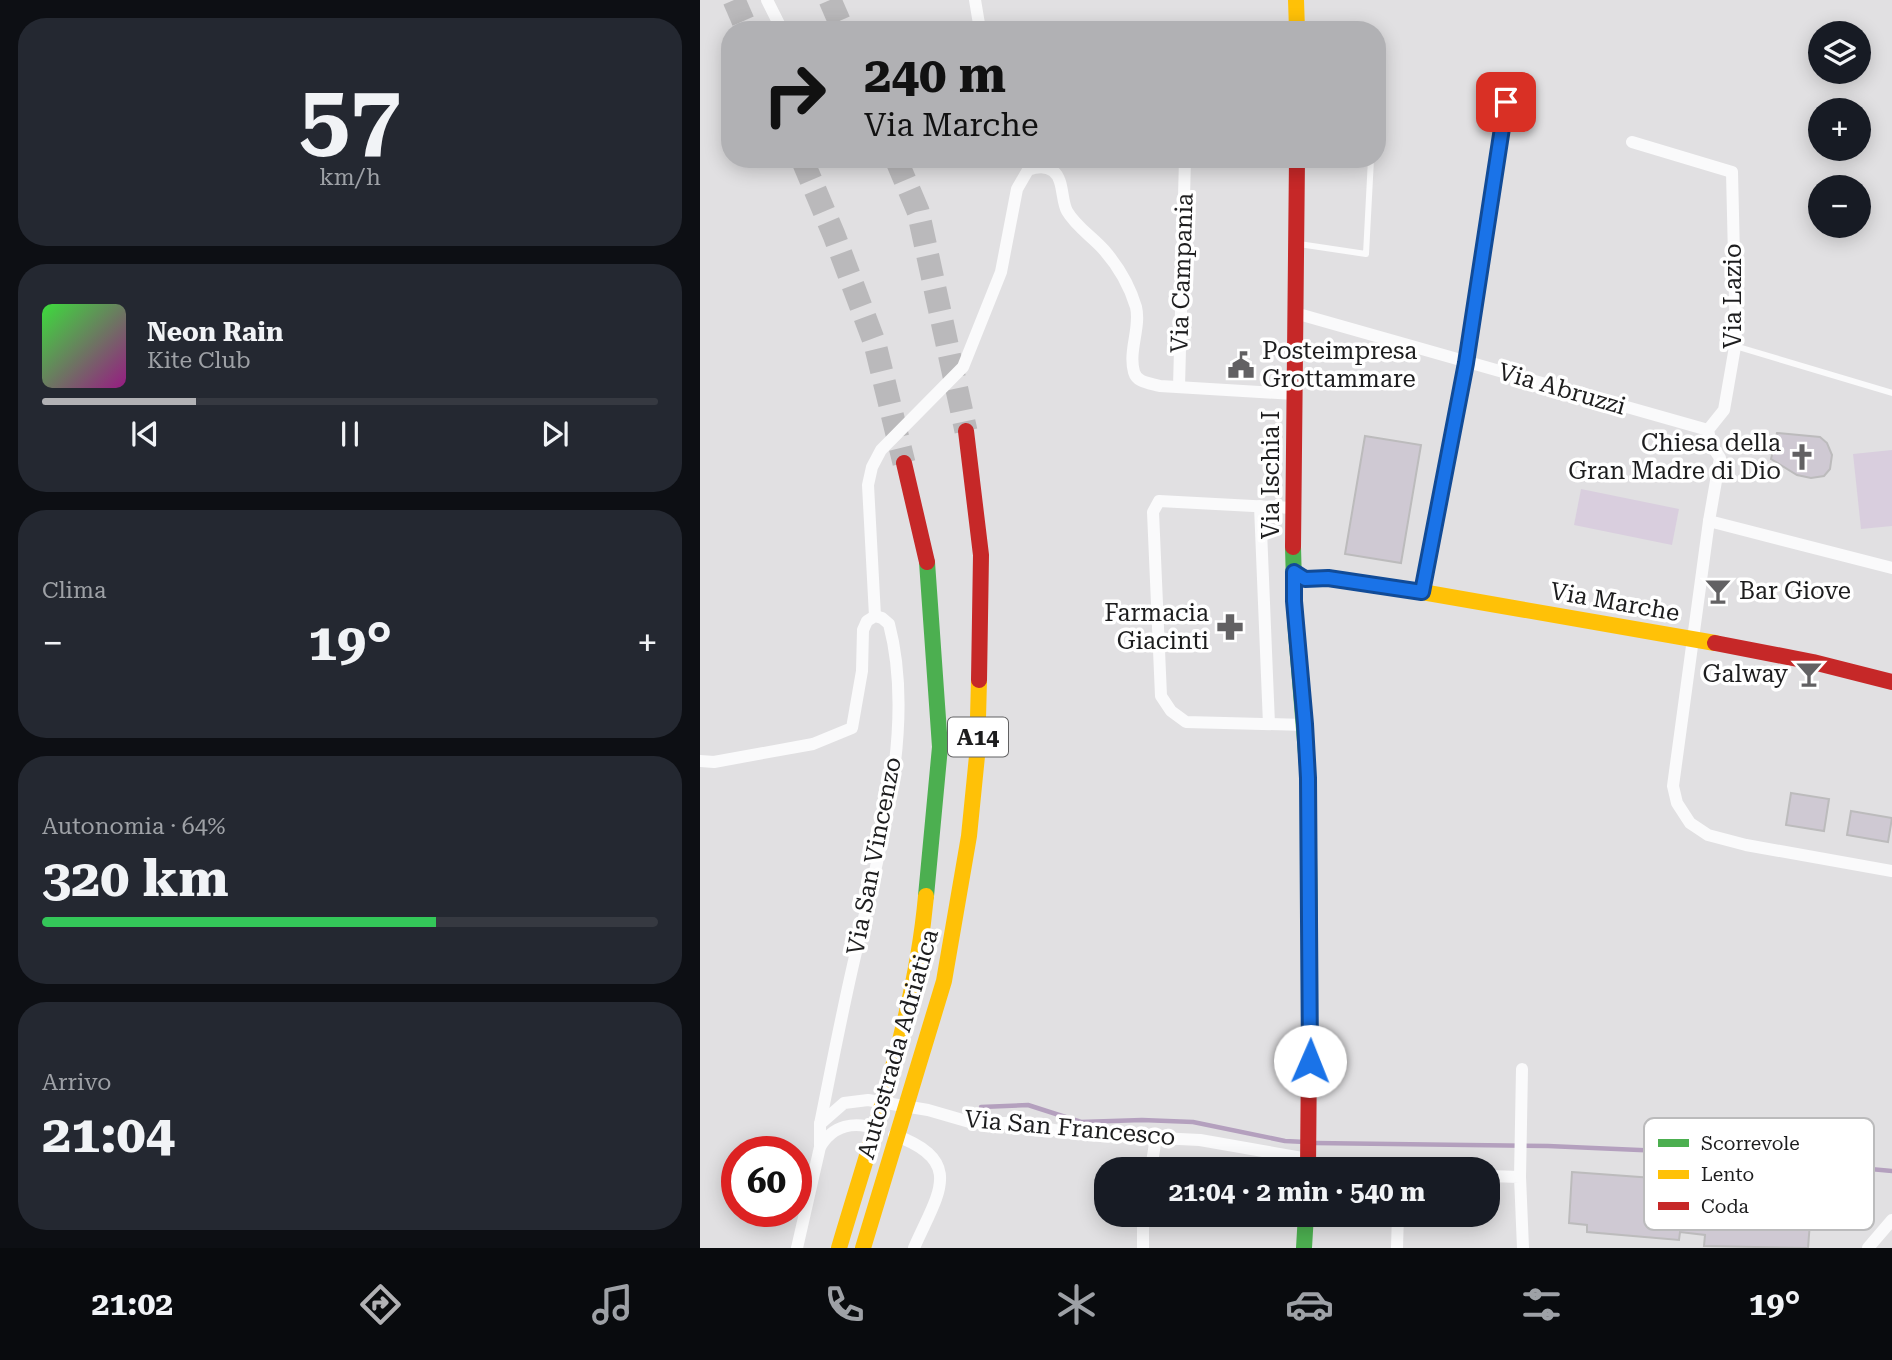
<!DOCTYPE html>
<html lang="it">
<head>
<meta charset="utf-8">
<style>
	body { margin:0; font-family:"Roboto Serif",serif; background:#242831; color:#f1f3f6; height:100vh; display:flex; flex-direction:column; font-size:26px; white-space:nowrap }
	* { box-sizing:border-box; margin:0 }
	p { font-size:23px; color:#9ea1a6 }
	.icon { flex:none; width:38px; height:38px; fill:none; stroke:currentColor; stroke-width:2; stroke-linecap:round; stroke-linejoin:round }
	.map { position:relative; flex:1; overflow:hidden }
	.panel { display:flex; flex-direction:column; gap:18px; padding:18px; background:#0d0f14; width:700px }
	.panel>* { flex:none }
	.hud { position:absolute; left:21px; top:21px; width:665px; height:147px; border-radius:28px; box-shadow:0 4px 18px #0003; background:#b1b1b4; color:#111; overflow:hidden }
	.controls { position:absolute; left:1108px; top:21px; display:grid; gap:14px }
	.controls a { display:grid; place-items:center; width:63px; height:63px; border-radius:50%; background:#171b24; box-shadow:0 4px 18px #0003; font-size:35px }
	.speed { position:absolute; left:21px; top:1136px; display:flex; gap:14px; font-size:35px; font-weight:700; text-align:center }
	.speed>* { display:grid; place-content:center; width:91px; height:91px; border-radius:50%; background:#171b24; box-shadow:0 4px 18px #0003; line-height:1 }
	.speed .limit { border:10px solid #d22; background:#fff; color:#111 }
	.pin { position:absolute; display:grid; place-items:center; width:60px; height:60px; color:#fff; margin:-30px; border-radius:14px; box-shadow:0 4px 10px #0006 }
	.me { position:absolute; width:77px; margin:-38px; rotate:1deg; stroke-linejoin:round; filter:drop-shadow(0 0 5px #0008) }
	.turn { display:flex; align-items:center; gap:24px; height:147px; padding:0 28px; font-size:32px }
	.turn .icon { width:91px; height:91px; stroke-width:2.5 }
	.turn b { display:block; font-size:49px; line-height:60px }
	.big { font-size:52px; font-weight:700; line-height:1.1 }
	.panel .tile { flex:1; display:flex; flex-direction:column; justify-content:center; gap:10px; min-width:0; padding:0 24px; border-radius:28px; background:#242831 }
	.panel .dial { align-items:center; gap:0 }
	.dial b { font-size:91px; line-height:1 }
	.song { display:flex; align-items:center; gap:21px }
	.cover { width:84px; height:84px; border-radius:10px; background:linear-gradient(135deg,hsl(120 70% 55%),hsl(310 70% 35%)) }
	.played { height:7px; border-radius:4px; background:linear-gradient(90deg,#b1b1b4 25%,#363941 25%) }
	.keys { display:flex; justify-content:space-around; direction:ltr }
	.heat { display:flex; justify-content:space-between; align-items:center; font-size:38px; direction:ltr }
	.charge { height:10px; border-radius:5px; background:linear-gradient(90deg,#34c759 64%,#363941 0) }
	.trip { position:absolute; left:394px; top:1157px; width:406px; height:70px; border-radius:28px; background:#171b24; box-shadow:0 4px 18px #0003; font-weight:700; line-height:70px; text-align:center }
	.tabs { display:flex; height:112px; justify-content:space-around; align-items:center; background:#090b0e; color:#9ea1a6 }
	.tabs .icon { width:49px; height:49px }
	.tabs .current { color:#b1b1b4 }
	.tabs b { font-size:32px; color:#f1f3f6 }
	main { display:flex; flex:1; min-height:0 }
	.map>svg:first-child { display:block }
</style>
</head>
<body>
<main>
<section class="panel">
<div class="tile dial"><b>57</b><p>km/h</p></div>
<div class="tile">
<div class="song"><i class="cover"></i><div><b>Neon Rain</b><p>Kite Club</p></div></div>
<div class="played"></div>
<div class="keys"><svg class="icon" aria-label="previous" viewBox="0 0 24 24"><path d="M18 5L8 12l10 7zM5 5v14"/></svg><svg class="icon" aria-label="pause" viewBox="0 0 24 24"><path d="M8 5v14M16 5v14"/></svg><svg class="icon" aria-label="next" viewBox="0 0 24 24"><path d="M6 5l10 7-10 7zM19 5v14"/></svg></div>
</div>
<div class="tile"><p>Clima</p>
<div class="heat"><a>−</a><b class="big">19°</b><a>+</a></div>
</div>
<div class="tile"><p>Autonomia · 64%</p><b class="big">320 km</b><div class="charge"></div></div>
<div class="tile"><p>Arrivo</p><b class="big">21:04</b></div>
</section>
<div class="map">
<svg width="1192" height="1248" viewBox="0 0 1192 1248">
	<rect width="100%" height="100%" fill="#e1e0e2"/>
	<g fill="#d9cede">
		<path d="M1192 450V526L1161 529 1153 454Z"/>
		<path d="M881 489 979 509 972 545 874 525Z"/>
	</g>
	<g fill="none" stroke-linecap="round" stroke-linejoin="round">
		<g stroke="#b4a0be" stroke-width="4.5">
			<path d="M281 1107 328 1105 381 1122 442 1120 493 1122 585 1141 605 1142"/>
			<path d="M614 1143 848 1146 985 1152 1192 1171"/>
		</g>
	</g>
	<g fill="#cfc9d3" stroke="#bcbbbc" stroke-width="2">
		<path d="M1077 433 1120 437 1127 443 1132 455 1130 469 1124 476 1111 478 1097 475 1071 459Z"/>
		<path d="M665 436 721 445 701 563 645 554Z"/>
		<path d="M1091 793 1129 799 1124 831 1086 825Z"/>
		<path d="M1151 811 1192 818 1188 842 1147 835Z"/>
		<path d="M872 1172 1048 1185V1193L1112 1196 1108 1248 1004 1246 1005 1235 980 1232 979 1240 887 1232V1225L869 1223Z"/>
	</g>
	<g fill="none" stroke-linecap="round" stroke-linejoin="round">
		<g stroke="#bab9bb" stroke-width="23" stroke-dasharray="23 11" stroke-linecap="butt">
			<path d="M34 0 47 30"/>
			<path d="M130 0 143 30"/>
			<path d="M102 159 134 235 175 344 204 463"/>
			<path d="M196 159 218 211 266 431"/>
		</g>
		<g stroke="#fafafb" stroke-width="6">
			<path d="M599 244 666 254 671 159"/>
			<path d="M1035 346 1192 393"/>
		</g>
		<g stroke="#fafafb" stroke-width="12">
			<path d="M67 0 82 30"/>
			<path d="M275 0 280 30"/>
			<path d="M932 142 1032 172 1036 341 1024 410 1008 430 1011 444 1020 458 1009 521 973 786 977 803 990 823 1008 835 1046 845 1192 871"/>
			<path d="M595 313 1008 430"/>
			<path d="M479 387 485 159"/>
			<path d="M560 506 569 724"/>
			<path d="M592 508 459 501 453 512 461 696 471 711 486 722 605 725"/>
			<path d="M1009 521 1192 568"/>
			<path d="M722 592 766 363 806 102"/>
			<path d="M175 616 168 485 172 467 181 450 263 367 301 272 317 189 328 170C336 167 345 165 353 171 364 179 361 200 367 211 376 227 393 237 404 250 418 266 430 287 436 307 441 327 428 351 434 372 437 383 450 383 460 386L594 394"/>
			<path d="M0 761 14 762 113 744 152 728 162 671 163 630 167 621 175 616 182 618 189 624C216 726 180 847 157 948 143 1006 132 1065 120 1124"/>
			<path d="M194 1135C267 1161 237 1195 214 1248"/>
			<path d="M120 1147V1124L144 1103 168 1100 228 1110 273 1123H314L377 1134 500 1140 608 1159"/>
			<path d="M451 1169 456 1137"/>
			<path d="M788 1176 820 1177 823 1248"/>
			<path d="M820 1177 822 1069"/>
			<path d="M443 1214V1248"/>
			<path d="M97 1248 120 1147C133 1125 154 1121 177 1129"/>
			<path d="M697 1248 698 1214"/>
			<path d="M1168 1248 1192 1220"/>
		</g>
		<g stroke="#4caf50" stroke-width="16">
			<path d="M593 547 595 620 608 778 610 936"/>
			<path d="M226 896 240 747 227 562"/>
			<path d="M604 1248 606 1214"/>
		</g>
		<g stroke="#ffc107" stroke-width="16">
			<path d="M596 0 597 30"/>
			<path d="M594 572 605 579 628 578 722 592 1015 643"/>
			<path d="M139 1248C173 1132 215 1017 226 896"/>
			<path d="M163 1248 244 981 269 836 277 756 279 680"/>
		</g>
		<g stroke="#c62828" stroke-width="16">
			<path d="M266 431 281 555 279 680"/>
			<path d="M204 463 227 562"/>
			<path d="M593 547 597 159"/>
			<path d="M1015 643 1113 662 1192 682"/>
			<path d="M608 1169 610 936"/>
		</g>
	</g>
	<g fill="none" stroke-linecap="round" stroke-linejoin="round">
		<defs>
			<path id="route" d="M610 1061 608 778 605 724 594 601V572L605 579 628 578 722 592 766 363 806 102"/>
		</defs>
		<use href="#route" stroke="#114b97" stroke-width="18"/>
		<use href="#route" stroke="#1a73e8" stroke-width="12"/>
	</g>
	<defs>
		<symbol id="civic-bare" viewBox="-9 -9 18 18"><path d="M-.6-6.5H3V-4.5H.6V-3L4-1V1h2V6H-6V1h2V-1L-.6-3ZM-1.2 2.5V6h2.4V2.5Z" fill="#626163" stroke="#fff" stroke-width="2.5" paint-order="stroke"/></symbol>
		<symbol id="church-bare" viewBox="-9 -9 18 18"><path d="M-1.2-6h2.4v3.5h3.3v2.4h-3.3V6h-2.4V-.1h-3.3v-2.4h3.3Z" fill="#626163" stroke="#fff" stroke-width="2.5" paint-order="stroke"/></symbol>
		<symbol id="bar-bare" viewBox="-9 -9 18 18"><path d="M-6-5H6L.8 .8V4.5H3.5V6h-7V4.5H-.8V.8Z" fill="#626163" stroke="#fff" stroke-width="2.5" paint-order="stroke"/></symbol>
		<symbol id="pharmacy-bare" viewBox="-9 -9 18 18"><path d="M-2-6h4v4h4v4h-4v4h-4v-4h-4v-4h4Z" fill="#626163" stroke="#fff" stroke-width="2.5" paint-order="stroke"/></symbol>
	</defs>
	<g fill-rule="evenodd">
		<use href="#civic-bare" x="522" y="346" width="38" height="38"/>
		<use href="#church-bare" x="1083" y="438" width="38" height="38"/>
		<use href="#bar-bare" x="999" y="572" width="38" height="38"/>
		<use href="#pharmacy-bare" x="511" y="608" width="38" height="38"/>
		<use href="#bar-bare" x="1090" y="655" width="38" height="38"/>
	</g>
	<g text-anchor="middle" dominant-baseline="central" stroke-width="7" stroke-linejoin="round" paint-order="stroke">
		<rect fill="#fff" stroke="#616162" stroke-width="2" x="248" y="717.5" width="60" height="39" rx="5"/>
		<g font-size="23" font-weight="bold" fill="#1d1d1e">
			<text x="278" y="737">A14</text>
		</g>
		<g font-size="24" fill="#1d1d1e" stroke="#fff">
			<text transform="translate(482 273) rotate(-88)">Via Campania</text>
			<text transform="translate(1033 296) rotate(-90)">Via Lazio</text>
			<text transform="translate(862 389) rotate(16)">Via Abruzzi</text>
			<text transform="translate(571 475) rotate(-90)">Via Ischia I</text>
			<text transform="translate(915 602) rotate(10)">Via Marche</text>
			<text transform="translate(174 856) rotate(-79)">Via San Vincenzo</text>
			<text transform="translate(198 1044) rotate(-74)">Autostrada Adriatica</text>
			<text transform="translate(370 1128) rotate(5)">Via San Francesco</text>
		</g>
		<g font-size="24" fill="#1d1d1e" stroke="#fff" text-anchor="end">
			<text x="562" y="351" text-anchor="start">Posteimpresa<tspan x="562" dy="28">Grottammare</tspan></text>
			<text x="1081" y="443">Chiesa della<tspan x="1081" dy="28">Gran Madre di Dio</tspan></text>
			<text x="1039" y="591" text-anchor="start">Bar Giove</text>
			<text x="509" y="613">Farmacia<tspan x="509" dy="28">Giacinti</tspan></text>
			<text x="1088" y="674">Galway</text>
		</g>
	</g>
	<rect x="944" y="1118" width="230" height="112" rx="10" fill="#fff" stroke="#bbbbbc" stroke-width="2"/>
	<rect x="958" y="1139" width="31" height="8" fill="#4caf50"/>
	<rect x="958" y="1170" width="31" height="9" fill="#ffc107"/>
	<rect x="958" y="1202" width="31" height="8" fill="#c62828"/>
	<g font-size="19" fill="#1d1d1e">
		<text x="1001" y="1150">Scorrevole</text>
		<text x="1001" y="1181">Lento</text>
		<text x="1001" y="1213">Coda</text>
	</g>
</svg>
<div class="controls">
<a><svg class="icon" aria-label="layers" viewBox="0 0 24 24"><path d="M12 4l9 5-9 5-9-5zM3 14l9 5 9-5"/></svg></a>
<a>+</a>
<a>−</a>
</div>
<div class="speed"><div class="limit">60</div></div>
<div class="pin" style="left:806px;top:102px;background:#d93025"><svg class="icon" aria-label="arrive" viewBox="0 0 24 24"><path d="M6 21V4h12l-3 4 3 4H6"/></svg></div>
<svg class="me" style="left:610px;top:1061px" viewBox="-20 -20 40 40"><circle r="19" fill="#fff"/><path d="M0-13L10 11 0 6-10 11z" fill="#1a73e8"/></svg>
<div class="trip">21:04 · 2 min · 540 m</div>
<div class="hud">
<div class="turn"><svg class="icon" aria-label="right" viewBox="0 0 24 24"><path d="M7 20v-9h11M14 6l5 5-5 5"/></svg><div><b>240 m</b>Via Marche</div></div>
</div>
</div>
</main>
<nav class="tabs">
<b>21:02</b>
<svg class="icon current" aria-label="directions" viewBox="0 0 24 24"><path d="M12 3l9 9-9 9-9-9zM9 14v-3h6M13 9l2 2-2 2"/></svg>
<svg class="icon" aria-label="music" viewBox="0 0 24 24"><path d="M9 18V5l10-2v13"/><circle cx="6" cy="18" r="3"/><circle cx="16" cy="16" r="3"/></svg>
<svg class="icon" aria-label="phone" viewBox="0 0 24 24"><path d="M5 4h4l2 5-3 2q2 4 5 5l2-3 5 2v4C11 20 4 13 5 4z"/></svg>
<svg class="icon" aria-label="climate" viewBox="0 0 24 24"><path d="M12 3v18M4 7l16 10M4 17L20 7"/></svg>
<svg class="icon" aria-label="car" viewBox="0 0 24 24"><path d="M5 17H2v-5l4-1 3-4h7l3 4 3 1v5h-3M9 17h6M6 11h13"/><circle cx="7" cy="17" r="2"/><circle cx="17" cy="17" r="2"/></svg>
<svg class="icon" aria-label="filters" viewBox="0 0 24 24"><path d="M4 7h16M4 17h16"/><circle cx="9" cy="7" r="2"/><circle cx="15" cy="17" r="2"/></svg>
<b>19°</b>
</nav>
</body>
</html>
